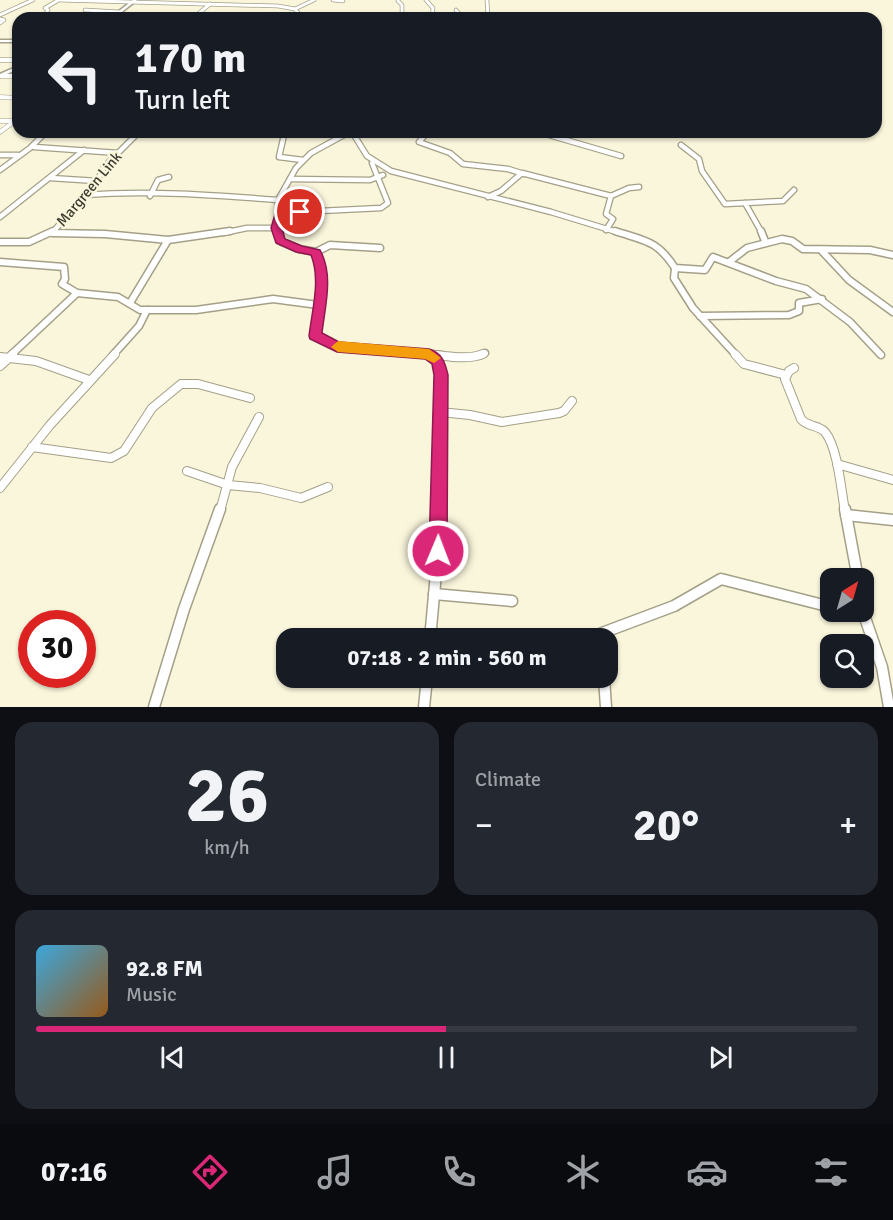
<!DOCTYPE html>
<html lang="en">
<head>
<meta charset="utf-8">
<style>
	body { margin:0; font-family:Signika,sans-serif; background:#242831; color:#f1f3f6; height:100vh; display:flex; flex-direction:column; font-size:22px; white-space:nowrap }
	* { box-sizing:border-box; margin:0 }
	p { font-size:20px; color:#9ea1a6 }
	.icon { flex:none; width:33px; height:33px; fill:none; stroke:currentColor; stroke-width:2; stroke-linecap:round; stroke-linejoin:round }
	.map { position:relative; height:707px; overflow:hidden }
	.drawer { display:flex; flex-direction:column; gap:15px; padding:15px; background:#0d0f14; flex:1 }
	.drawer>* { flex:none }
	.guide { position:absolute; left:12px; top:12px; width:870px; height:126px; border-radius:18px; box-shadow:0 2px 4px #0004; background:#171b24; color:#f1f3f6; overflow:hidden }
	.needle { width:39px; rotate:37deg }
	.buttons { position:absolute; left:820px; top:568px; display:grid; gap:12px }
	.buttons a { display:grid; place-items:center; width:54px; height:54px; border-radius:12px; background:#171b24; box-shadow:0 2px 4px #0004; font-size:30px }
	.speed { position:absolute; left:18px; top:610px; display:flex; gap:12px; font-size:30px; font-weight:700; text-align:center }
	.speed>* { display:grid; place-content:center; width:78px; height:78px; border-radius:50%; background:#171b24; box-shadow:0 2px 4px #0004; line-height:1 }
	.speed .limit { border:9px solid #d22; background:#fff; color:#111 }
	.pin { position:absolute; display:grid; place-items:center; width:51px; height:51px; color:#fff; margin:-26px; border:3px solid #fff; border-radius:50%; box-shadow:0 2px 6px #0007 }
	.me { position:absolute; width:66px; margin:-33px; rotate:1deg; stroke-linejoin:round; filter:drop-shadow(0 0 4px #0008) }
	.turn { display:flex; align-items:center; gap:21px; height:126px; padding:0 24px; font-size:27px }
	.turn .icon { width:78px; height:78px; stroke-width:2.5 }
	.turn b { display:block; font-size:42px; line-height:51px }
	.big { font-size:45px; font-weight:700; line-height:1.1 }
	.drawer .widget { flex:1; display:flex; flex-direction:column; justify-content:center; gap:9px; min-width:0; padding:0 21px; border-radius:18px; background:#242831 }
	.drawer .dial { align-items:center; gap:0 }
	.dial b { font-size:78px; line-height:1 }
	.song { display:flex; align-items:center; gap:18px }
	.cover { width:72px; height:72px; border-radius:9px; background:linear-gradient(135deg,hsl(200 70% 55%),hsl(30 70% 35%)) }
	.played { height:6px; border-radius:3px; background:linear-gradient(90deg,#db2777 50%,#363941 50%) }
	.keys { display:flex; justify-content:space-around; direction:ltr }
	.heat { display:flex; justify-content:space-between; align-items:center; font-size:33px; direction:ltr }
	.drawer .tiles { flex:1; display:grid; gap:15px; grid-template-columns:1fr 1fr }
	.widget:last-child { grid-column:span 2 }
	.trip { position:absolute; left:276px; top:628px; width:342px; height:60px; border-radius:18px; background:#171b24; box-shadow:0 2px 4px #0004; font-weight:700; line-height:60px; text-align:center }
	.dock { display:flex; height:96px; justify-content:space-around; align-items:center; background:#090b0e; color:#9ea1a6 }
	.dock .icon { width:42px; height:42px }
	.dock .selected { color:#db2777 }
	.dock b { font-size:27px; color:#f1f3f6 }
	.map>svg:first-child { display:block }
</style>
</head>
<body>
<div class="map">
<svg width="893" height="707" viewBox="0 0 893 707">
	<rect width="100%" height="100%" fill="#faf6dc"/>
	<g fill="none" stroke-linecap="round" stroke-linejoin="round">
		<defs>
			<g id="minor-far5">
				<path d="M58 0 278 6 295 9 299 14 341 18"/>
				<path d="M333 0 343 1"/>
				<path d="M426 0 433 8 432 18"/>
				<path d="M487 0 488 18"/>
				<path d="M398 1 402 5V18"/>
				<path d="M295 9 314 0"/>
				<path d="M85 10 121 12"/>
				<path d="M456 10 463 18"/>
				<path d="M198 14 210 4"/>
				<path d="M0 15 33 0"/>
				<path d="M45 15 48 10 45 8 57 1"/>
				<path d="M368 18 371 15"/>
				<path d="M523 18H538"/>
				<path d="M0 19 4 20 0 23"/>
				<path d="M0 60H18"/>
			</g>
			<g id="minor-far4">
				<path d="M0 60H18"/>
				<path d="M0 76H18"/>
				<path d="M0 97 18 98"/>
				<path d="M0 121H15"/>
				<path d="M0 132 15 121"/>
				<path d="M352 132 354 136"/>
				<path d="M543 132 552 136"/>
				<path d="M556 132 587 135 598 132"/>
				<path d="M42 136 46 132"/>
				<path d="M135 136 139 132"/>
				<path d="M283 136 284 133 297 132"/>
				<path d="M343 136 347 132"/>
				<path d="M424 136 428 132"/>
			</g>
			<g id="minor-far3">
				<path d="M284 135 279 157 303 160"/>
				<path d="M354 135 367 156 391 171 551 212 620 233"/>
				<path d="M425 135 419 142 450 153 463 164 508 169 524 174"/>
				<path d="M549 135 621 156"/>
				<path d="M681 145 699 159 702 171 725 204 745 203"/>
				<path d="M34 147 118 153"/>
				<path d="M0 155H18"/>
				<path d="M0 170 30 148 43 135"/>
				<path d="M50 178 97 181"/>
				<path d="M290 179 370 180 383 175"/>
				<path d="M84 195C148 190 214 195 278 200"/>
				<path d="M150 196 158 180 169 177"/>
				<path d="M488 197 501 191 522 173 611 196 629 188 639 187"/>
				<path d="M279 213 381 208 388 203 372 163"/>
				<path d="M0 217 84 150"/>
				<path d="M606 230 613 219 606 214 611 196"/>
				<path d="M52 233 97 181 104 167 136 135"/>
				<path d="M223 233 247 228H277"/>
				<path d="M279 233 278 200 296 168 311 153 344 135"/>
				<path d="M762 233 745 203 783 201 794 190"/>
			</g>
			<g id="minor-far2">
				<path d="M615 231C645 241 657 240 675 268L705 270 713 257 776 281 806 289 850 322 881 355"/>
				<path d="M761 231 765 241"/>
				<path d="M52 233 105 234 168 240 230 231"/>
				<path d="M0 242H29L53 231"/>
				<path d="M821 250 849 280 893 312"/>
				<path d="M316 252 330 245 380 248"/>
				<path d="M0 262 64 267 65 279 62 284 77 293 118 297 140 310H196L273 299 318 305 321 278 316 252 299 249 280 241 278 231"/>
				<path d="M729 262 747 248 782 239 792 241 803 249 870 250 893 255"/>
				<path d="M675 268 674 278 693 308 736 355"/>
				<path d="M130 303 168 240"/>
				<path d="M318 305 315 336 337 346 442 355"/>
				<path d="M700 316 789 315 799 311V303L822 299"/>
				<path d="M11 355 77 293"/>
				<path d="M113 355 139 326 147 310"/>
				<path d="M480 355 485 353"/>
			</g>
			<g id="minor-far1">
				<path d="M425 354C443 355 466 361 483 354"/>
				<path d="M429 354 438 362 441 375 439 511"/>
				<path d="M735 354 744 364 786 375"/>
				<path d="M0 357 36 361 89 380"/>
				<path d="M0 366 13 354"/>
				<path d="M794 368 789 371 785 379 801 419C807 427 819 425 825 432 838 448 841 490 845 511"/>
				<path d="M440 412 470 415 502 422 559 413 564 411 572 401"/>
				<path d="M32 447 111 458 124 451 152 408 181 384H198L250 398"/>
				<path d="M837 464 893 480"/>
				<path d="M187 471 228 485 260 488 301 498 328 487"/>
				<path d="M0 488 50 425 115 354"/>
				<path d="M220 511 232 467 259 417"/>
			</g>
			<g id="minor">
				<path d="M845 509 858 579"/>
				<path d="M846 515 893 520"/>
				<path d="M434 594 512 601"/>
				<path d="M850 612 864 616"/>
				<path d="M863 612 882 667 889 707"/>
				<path d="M430 639 438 551 439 509"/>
				<path d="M603 639 602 633 674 606 721 579 831 607"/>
				<path d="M604 678 606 707"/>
				<path d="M154 707 184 609 220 509"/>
				<path d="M424 707 427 678"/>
			</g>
			<g id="tertiary">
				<path d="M133 0H137L114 18H110Z"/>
				<rect x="0" y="40" width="18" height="2"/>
				<path d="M18 66V69L0 77V74Z"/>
			</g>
		</defs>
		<use href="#minor-far5" stroke="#a4a088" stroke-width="4.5"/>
		<use href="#minor-far4" stroke="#a4a088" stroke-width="5"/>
		<use href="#minor-far3" stroke="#a4a088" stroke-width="7"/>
		<use href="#minor-far2" stroke="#a4a088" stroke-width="9"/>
		<use href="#minor-far1" stroke="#a4a088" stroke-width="10"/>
		<use href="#minor" stroke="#a4a088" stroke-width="13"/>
		<use href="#tertiary" stroke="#a4a088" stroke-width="3"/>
		<use href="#minor-far5" stroke="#fff" stroke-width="3"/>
		<use href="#minor-far4" stroke="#fff" stroke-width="4"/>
		<use href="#minor-far3" stroke="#fff" stroke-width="4.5"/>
		<use href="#minor-far2" stroke="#fff" stroke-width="6"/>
		<use href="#minor-far1" stroke="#fff" stroke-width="8"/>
		<use href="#minor" stroke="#fff" stroke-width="10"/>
		<use href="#tertiary" fill="#fff" fill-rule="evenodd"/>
	</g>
	<path fill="#db2777" stroke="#8e194d" stroke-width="1.5" d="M300 209 303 210V215L284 216 282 228 285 239 302 246 320 250C334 275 325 306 322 333L339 342 429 349C442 353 445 362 448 375L447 551 445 557 438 560 432 557 429 551 434 375 432 364 425 359 337 352 310 339 309 336C312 310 321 280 311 255L296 252 276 243 271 228 276 211Z"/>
	<path fill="#f59e0b" d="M338 341 429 349 441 358 434 363 425 359 338 352 331 347Z"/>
	<g text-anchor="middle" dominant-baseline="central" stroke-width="5" stroke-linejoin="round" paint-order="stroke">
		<g font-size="15" fill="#3d3b31" stroke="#faf6dc">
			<text transform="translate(89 189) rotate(-50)">Margreen Link</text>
		</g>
	</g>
</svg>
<div class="buttons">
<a><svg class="needle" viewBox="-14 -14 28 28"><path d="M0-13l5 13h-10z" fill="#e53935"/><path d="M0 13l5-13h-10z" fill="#9ea1a6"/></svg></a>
<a><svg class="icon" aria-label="search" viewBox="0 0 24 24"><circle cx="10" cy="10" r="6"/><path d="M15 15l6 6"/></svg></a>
</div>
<div class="speed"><div class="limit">30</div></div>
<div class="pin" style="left:300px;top:212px;background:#d93025"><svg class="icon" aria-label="arrive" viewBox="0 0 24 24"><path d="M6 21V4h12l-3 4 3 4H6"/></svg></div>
<svg class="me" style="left:438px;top:551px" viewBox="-20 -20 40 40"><circle r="17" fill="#db2777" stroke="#fff" stroke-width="3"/><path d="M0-11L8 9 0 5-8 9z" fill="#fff"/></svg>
<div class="trip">07:18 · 2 min · 560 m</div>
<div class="guide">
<div class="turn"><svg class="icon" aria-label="left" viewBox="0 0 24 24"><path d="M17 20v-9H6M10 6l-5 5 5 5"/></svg><div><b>170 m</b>Turn left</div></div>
</div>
</div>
<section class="drawer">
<div class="tiles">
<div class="widget dial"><b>26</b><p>km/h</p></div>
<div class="widget"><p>Climate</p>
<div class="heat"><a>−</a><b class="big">20°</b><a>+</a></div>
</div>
<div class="widget">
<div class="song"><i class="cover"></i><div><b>92.8 FM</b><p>Music</p></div></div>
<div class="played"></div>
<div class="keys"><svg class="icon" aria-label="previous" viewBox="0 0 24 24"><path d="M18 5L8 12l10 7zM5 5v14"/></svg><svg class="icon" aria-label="pause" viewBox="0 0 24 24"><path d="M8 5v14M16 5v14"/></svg><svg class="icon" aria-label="next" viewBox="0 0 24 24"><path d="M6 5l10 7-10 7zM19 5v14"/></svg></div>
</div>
</div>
</section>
<nav class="dock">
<b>07:16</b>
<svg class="icon selected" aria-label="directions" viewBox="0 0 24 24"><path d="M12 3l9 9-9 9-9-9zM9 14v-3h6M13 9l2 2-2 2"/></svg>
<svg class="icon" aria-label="music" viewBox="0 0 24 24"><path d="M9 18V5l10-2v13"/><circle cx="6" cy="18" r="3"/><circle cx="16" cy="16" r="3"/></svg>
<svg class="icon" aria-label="phone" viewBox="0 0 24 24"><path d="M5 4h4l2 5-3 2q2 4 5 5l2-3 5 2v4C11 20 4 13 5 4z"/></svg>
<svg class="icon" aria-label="climate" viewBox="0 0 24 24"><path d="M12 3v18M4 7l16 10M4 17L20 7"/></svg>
<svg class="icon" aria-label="car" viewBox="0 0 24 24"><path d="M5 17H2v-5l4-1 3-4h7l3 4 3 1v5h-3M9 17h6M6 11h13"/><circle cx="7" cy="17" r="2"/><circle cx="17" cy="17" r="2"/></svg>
<svg class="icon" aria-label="filters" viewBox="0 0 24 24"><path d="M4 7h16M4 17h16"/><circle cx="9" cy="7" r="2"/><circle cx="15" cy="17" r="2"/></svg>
</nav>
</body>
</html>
